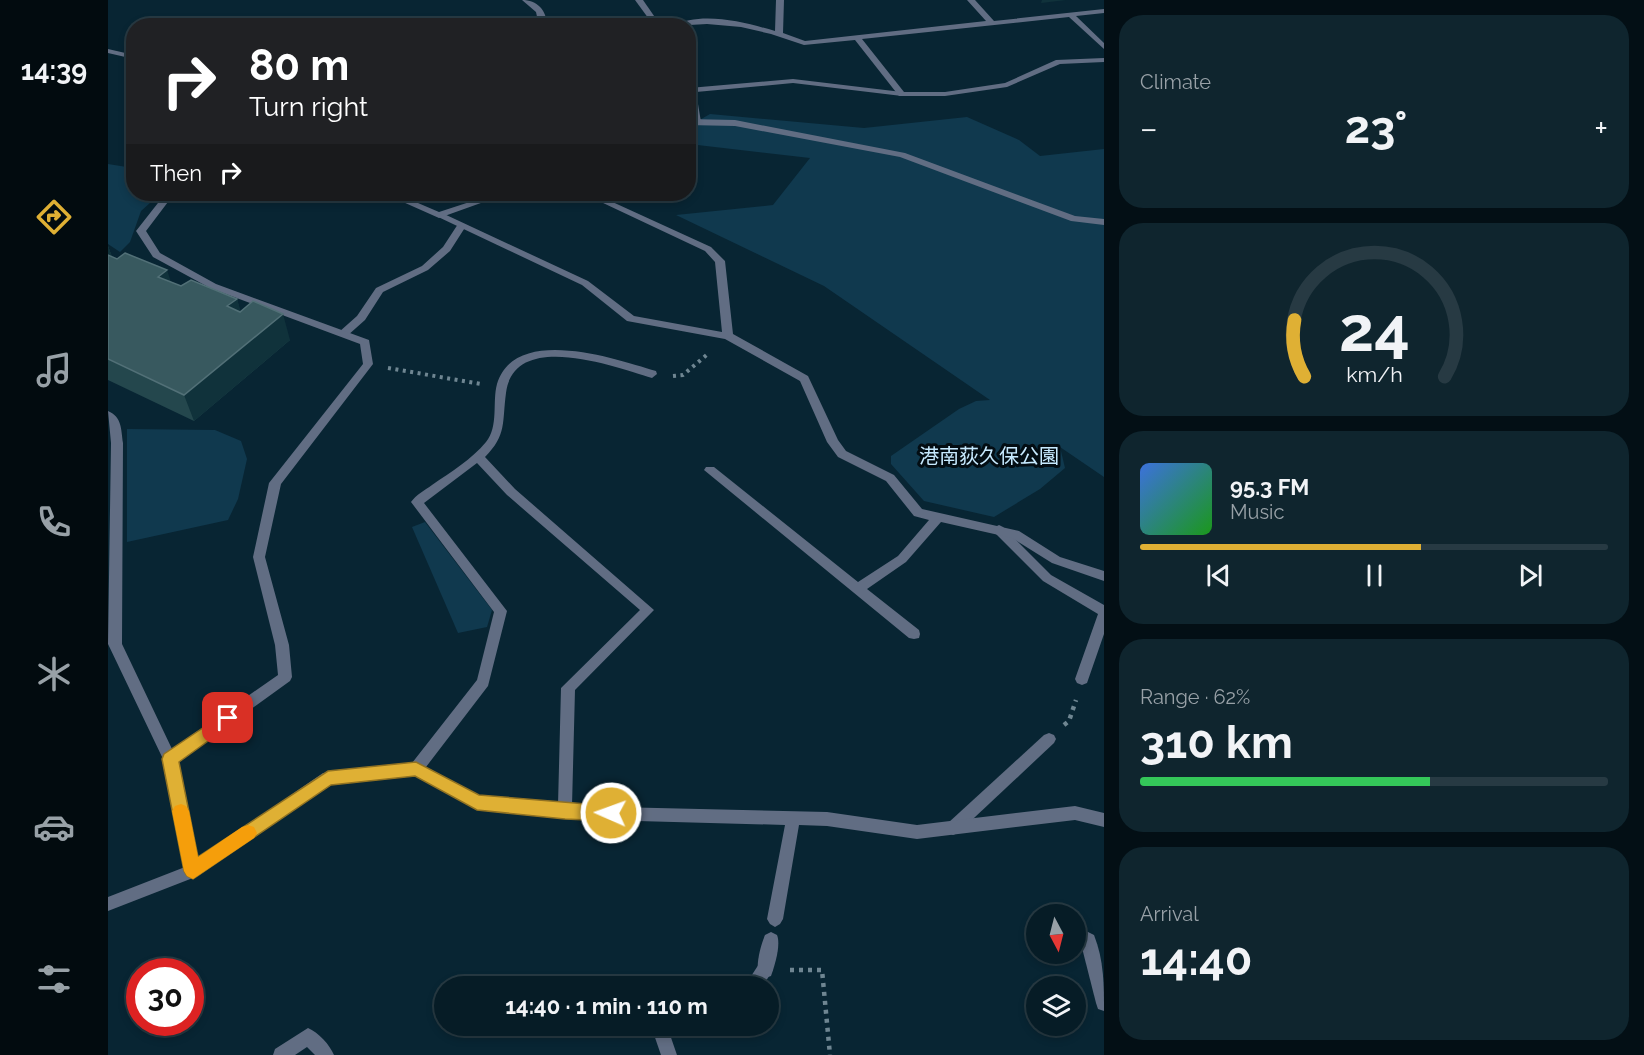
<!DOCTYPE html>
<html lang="en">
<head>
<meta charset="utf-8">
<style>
	body { margin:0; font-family:Raleway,"Noto Sans JP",sans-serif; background:#0f252e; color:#f1f3f6; height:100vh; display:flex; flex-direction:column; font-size:22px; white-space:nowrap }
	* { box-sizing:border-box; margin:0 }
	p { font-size:20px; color:#98a1a7 }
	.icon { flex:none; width:33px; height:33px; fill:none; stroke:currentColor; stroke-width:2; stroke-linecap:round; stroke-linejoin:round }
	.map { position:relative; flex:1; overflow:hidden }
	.drawer { display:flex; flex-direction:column; gap:15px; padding:15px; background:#030f15; width:540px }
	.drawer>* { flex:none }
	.hud { position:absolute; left:18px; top:18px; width:570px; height:183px; border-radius:24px; box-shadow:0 3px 9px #0003,0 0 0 2px #273a43; background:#202124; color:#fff; overflow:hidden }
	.needle { width:39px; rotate:173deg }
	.fabs { position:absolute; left:918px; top:904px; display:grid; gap:12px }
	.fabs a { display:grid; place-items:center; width:60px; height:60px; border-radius:50%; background:#061c26; box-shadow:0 3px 9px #0003,0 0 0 2px #273a43; font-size:30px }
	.speed { position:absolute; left:18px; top:958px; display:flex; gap:12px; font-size:30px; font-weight:700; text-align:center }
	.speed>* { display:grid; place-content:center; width:78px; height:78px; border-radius:50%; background:#061c26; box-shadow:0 3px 9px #0003,0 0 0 2px #273a43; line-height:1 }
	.speed .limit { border:9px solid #d22; background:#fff; color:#111 }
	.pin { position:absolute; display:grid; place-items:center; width:51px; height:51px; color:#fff; margin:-26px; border-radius:12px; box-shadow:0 3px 9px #0006 }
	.me { position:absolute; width:66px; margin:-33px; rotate:272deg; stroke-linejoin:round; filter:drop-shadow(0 0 4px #0008) }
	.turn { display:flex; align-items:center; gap:21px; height:126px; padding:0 24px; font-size:27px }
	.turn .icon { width:78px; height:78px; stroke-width:2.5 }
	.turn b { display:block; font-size:42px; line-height:51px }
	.then { display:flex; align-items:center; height:57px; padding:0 24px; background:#0003; gap:12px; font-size:22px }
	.big { font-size:45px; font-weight:700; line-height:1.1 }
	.drawer .card { flex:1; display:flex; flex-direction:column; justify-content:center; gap:9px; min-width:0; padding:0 21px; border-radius:24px; background:#0f252e }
	.drawer .dial { align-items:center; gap:0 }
	.dial svg { height:156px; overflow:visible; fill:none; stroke:#273a43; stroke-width:7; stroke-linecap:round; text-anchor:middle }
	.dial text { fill:#f1f3f6; stroke:none }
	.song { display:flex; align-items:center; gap:18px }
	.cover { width:72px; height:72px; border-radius:9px; background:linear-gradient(135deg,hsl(220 70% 55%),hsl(120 70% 35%)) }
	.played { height:6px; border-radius:3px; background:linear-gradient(90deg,#dfb034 60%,#273a43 60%) }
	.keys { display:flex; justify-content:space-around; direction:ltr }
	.heat { display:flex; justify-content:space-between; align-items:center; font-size:33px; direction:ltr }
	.charge { height:9px; border-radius:4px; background:linear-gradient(90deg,#34c759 62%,#273a43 0) }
	.trip { position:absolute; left:326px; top:976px; width:345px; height:60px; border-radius:30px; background:#061c26; box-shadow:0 3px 9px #0003,0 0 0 2px #273a43; font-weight:700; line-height:60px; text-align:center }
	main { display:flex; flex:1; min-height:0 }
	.tab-bar { display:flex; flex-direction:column; width:108px; justify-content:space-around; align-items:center; background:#020b0f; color:#98a1a7 }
	.tab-bar .icon { width:42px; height:42px }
	.tab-bar .current { color:#dfb034 }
	.tab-bar b { font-size:27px; color:#f1f3f6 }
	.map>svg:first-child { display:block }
</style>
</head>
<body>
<main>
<nav class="tab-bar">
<b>14:39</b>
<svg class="icon current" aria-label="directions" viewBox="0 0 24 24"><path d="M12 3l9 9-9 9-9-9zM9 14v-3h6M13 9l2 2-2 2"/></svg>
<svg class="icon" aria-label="music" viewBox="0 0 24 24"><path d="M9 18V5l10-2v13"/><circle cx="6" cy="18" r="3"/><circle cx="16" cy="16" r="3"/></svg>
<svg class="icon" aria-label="phone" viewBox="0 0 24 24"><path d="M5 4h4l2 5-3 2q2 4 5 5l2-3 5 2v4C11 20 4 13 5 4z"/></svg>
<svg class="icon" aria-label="climate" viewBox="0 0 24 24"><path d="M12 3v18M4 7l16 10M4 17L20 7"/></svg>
<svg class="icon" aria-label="car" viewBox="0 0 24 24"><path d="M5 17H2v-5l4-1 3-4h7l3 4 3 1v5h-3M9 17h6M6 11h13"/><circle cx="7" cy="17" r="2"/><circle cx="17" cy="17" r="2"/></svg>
<svg class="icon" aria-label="filters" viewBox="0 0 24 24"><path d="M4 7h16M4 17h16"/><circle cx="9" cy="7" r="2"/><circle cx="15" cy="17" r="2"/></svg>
</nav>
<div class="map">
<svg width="996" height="1055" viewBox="0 0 996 1055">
	<rect width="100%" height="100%" fill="#082533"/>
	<g fill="#10394e">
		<path d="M602 114 756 128 859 117 911 140 932 156 996 149V477L952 447 957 468 932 489 886 517 816 501 783 464V456L851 409 868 401 882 400 716 286 568 215 665 205 702 158 581 144V126Z"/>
		<path d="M0 164 25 168 26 194H52L33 211 22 242 12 252 0 244Z"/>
		<path d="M19 429 107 430 133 441 139 459 130 499 120 520 19 542Z"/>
		<path d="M317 522 384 610 379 627 350 633 304 527Z"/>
	</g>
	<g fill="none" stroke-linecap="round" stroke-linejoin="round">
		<g stroke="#6f8692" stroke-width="4" stroke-dasharray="3 4.5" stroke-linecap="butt">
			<path d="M280 368 373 384"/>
			<path d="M565 376 575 375 601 353"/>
		</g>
		<g stroke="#6f8692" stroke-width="4.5" stroke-dasharray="4 5" stroke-linecap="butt">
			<path d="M956 725 961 721 968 700"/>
			<path d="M682 970H714L722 1055"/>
		</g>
		<g fill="#616d83" fill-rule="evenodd">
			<path d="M414 0C429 0 439 10 439 26H431L428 12Z"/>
			<path d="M527 0H535L553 26H546Z"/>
			<path d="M685 79 794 92 798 94 794 96 685 83 588 92 593 122 589 125 585 122 581 88Z"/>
			<path d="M277 194H289L331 212 386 194H398L331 218Z"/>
			<path d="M353 223 358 226 342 251 320 270 275 292 257 320 239 336H231L230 334 231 332 249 316 268 288 314 266 335 247 350 224Z"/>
			<path d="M891 525 895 527 943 575 996 605V634L979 683 974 685 969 683 967 679 990 614 935 581 887 533 885 530 887 527Z"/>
			<path d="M941 733 946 735 948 739 946 743 850 833 845 835 840 833 838 828 840 823 936 735Z"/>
			<path d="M980 932 986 935C996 960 996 985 996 1011L990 1009 988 1003 972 940 974 935Z"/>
			<path d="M657 962 663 964 665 970 654 987H636L651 964Z"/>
			<path d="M543 1026H559L569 1055H553Z"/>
		</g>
		<g fill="#616d83" fill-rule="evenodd">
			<path d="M668 0H676L675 33 697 41 878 21 859 0H867L886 21 996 9V13L968 16 996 43V49L961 17 754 39 796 92H837L897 83 948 60 996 58V62L952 64 899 87 837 96H791L747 40 696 45 663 34 633 27 599 24 564 26C594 11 636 22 667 31Z"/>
			<path d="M0 49 26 55V59L0 53Z"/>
			<path d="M580 119 627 120 797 153 967 216 996 219V225L963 221 792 157 627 126 580 125Z"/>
			<path d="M57 194H66L38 231 52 253 108 284 261 340 265 364 173 484 157 557 181 645 184 677 182 681 70 762 90 859 215 773 304 763 369 680 386 612 303 502C308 495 317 490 324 485 343 472 364 459 378 442 391 426 384 402 389 384 407 324 508 359 548 371L549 374 544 378C507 367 406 329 398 393 394 422 399 435 377 457L407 489 546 610 467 690 464 806 719 812 809 825 967 806 996 813V827L967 820 809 839 719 826 691 825 675 919 672 924 667 927 662 924 659 919 677 825 457 819 369 809 307 775 223 784 90 876 0 911V897L77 867 55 759 0 644 3 443 0 411C14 417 13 429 15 443L14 644 64 749 170 675 167 645 145 557 161 483 255 364 252 344 102 288 45 257 28 231ZM369 463 399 495 532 610 453 688 450 805 371 796 318 767 380 686 399 611 316 503Z"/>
			<path d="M476 194H487L603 247 617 261 625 334 700 376 730 440 738 451 786 475 814 509 911 531 952 557 996 571V581L944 563 904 538 833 522 798 562 759 589 811 630 812 634 811 638 806 639 801 638 596 470 598 467H606L750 582 790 556 821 520 806 516 778 481 730 457 719 442 692 381 617 339 519 321 474 285 326 215 328 213H334L480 281 526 316 614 332 607 262 597 251Z"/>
			<path d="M663 932 669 935C673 945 667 965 663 976L657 978 651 976C647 965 653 945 657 935Z"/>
			<path d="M200 1028C210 1032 222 1045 226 1055H207L199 1047 187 1055H165L167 1049Z"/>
		</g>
	</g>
	<path fill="#24474d" d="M0 246 4 257 73 286 129 299 132 311 182 340 86 421 0 380Z"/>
	<g fill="#10323b">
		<path d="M934 0H958L933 3Z"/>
		<path d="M0 246 9 270 0 276Z"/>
		<path d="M59 270 68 297 50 277Z"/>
		<path d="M129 299 137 325 119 306Z"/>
		<path d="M175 314 182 340 86 421 76 395Z"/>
	</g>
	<path fill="#38595f" stroke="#527077" stroke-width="1.5" d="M17 253 59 270 50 277 73 286 83 280 129 299 119 306 132 312 145 301 175 314 76 395 0 359V255L9 259Z"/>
	<path fill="#dfb034" stroke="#917222" stroke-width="1.5" d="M120 711 125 713 127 718 125 723 71 762 90 857 220 771 308 762 371 795 503 806 509 808 511 813 509 819 503 821 457 819 369 810 307 776 223 785 85 879 79 876 76 871 54 759 56 754Z"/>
	<path fill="#f59e0b" d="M73 804 78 806 81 811 90 857 134 827 140 825 146 827 149 833 146 838 85 879 79 876 76 871 64 811 67 806Z"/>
	<g text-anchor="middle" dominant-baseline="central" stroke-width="6" stroke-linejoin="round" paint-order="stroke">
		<g font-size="20" fill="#c7eaff" stroke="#030d13">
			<text x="881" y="456">港南荻久保公園</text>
		</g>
	</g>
</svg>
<div class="fabs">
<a><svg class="needle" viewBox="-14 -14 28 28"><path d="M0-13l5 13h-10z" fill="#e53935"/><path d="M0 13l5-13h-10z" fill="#98a1a7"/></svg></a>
<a><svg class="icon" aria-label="layers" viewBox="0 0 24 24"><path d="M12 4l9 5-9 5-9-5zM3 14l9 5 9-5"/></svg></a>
</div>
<div class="speed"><div class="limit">30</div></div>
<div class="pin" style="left:120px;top:718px;background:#d93025"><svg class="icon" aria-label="arrive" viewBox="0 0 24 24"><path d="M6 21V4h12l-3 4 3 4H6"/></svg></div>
<svg class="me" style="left:503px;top:813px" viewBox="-20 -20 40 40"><circle r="17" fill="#dfb034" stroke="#fff" stroke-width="3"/><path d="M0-11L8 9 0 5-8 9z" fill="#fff"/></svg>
<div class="trip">14:40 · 1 min · 110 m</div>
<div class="hud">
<div class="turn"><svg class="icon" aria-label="right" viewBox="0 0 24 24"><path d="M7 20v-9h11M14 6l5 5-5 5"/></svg><div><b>80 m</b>Turn right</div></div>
<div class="then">Then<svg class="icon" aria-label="right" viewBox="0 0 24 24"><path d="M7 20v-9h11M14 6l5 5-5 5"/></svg></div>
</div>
</div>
<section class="drawer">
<div class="card"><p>Climate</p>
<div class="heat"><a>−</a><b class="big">23°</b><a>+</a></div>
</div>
<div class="card dial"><svg viewBox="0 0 100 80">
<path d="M14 69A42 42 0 1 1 86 69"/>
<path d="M14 69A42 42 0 0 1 9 40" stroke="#dfb034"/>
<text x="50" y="56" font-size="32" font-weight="700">24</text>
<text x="50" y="72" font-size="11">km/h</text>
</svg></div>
<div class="card">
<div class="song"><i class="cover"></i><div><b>95.3 FM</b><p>Music</p></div></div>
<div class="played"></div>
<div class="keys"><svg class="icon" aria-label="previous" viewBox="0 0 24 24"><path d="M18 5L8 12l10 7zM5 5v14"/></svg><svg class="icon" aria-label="pause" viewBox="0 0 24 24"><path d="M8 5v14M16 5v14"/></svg><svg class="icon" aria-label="next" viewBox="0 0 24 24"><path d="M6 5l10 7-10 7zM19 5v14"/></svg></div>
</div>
<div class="card"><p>Range · 62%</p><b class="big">310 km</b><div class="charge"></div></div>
<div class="card"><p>Arrival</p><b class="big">14:40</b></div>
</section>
</main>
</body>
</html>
